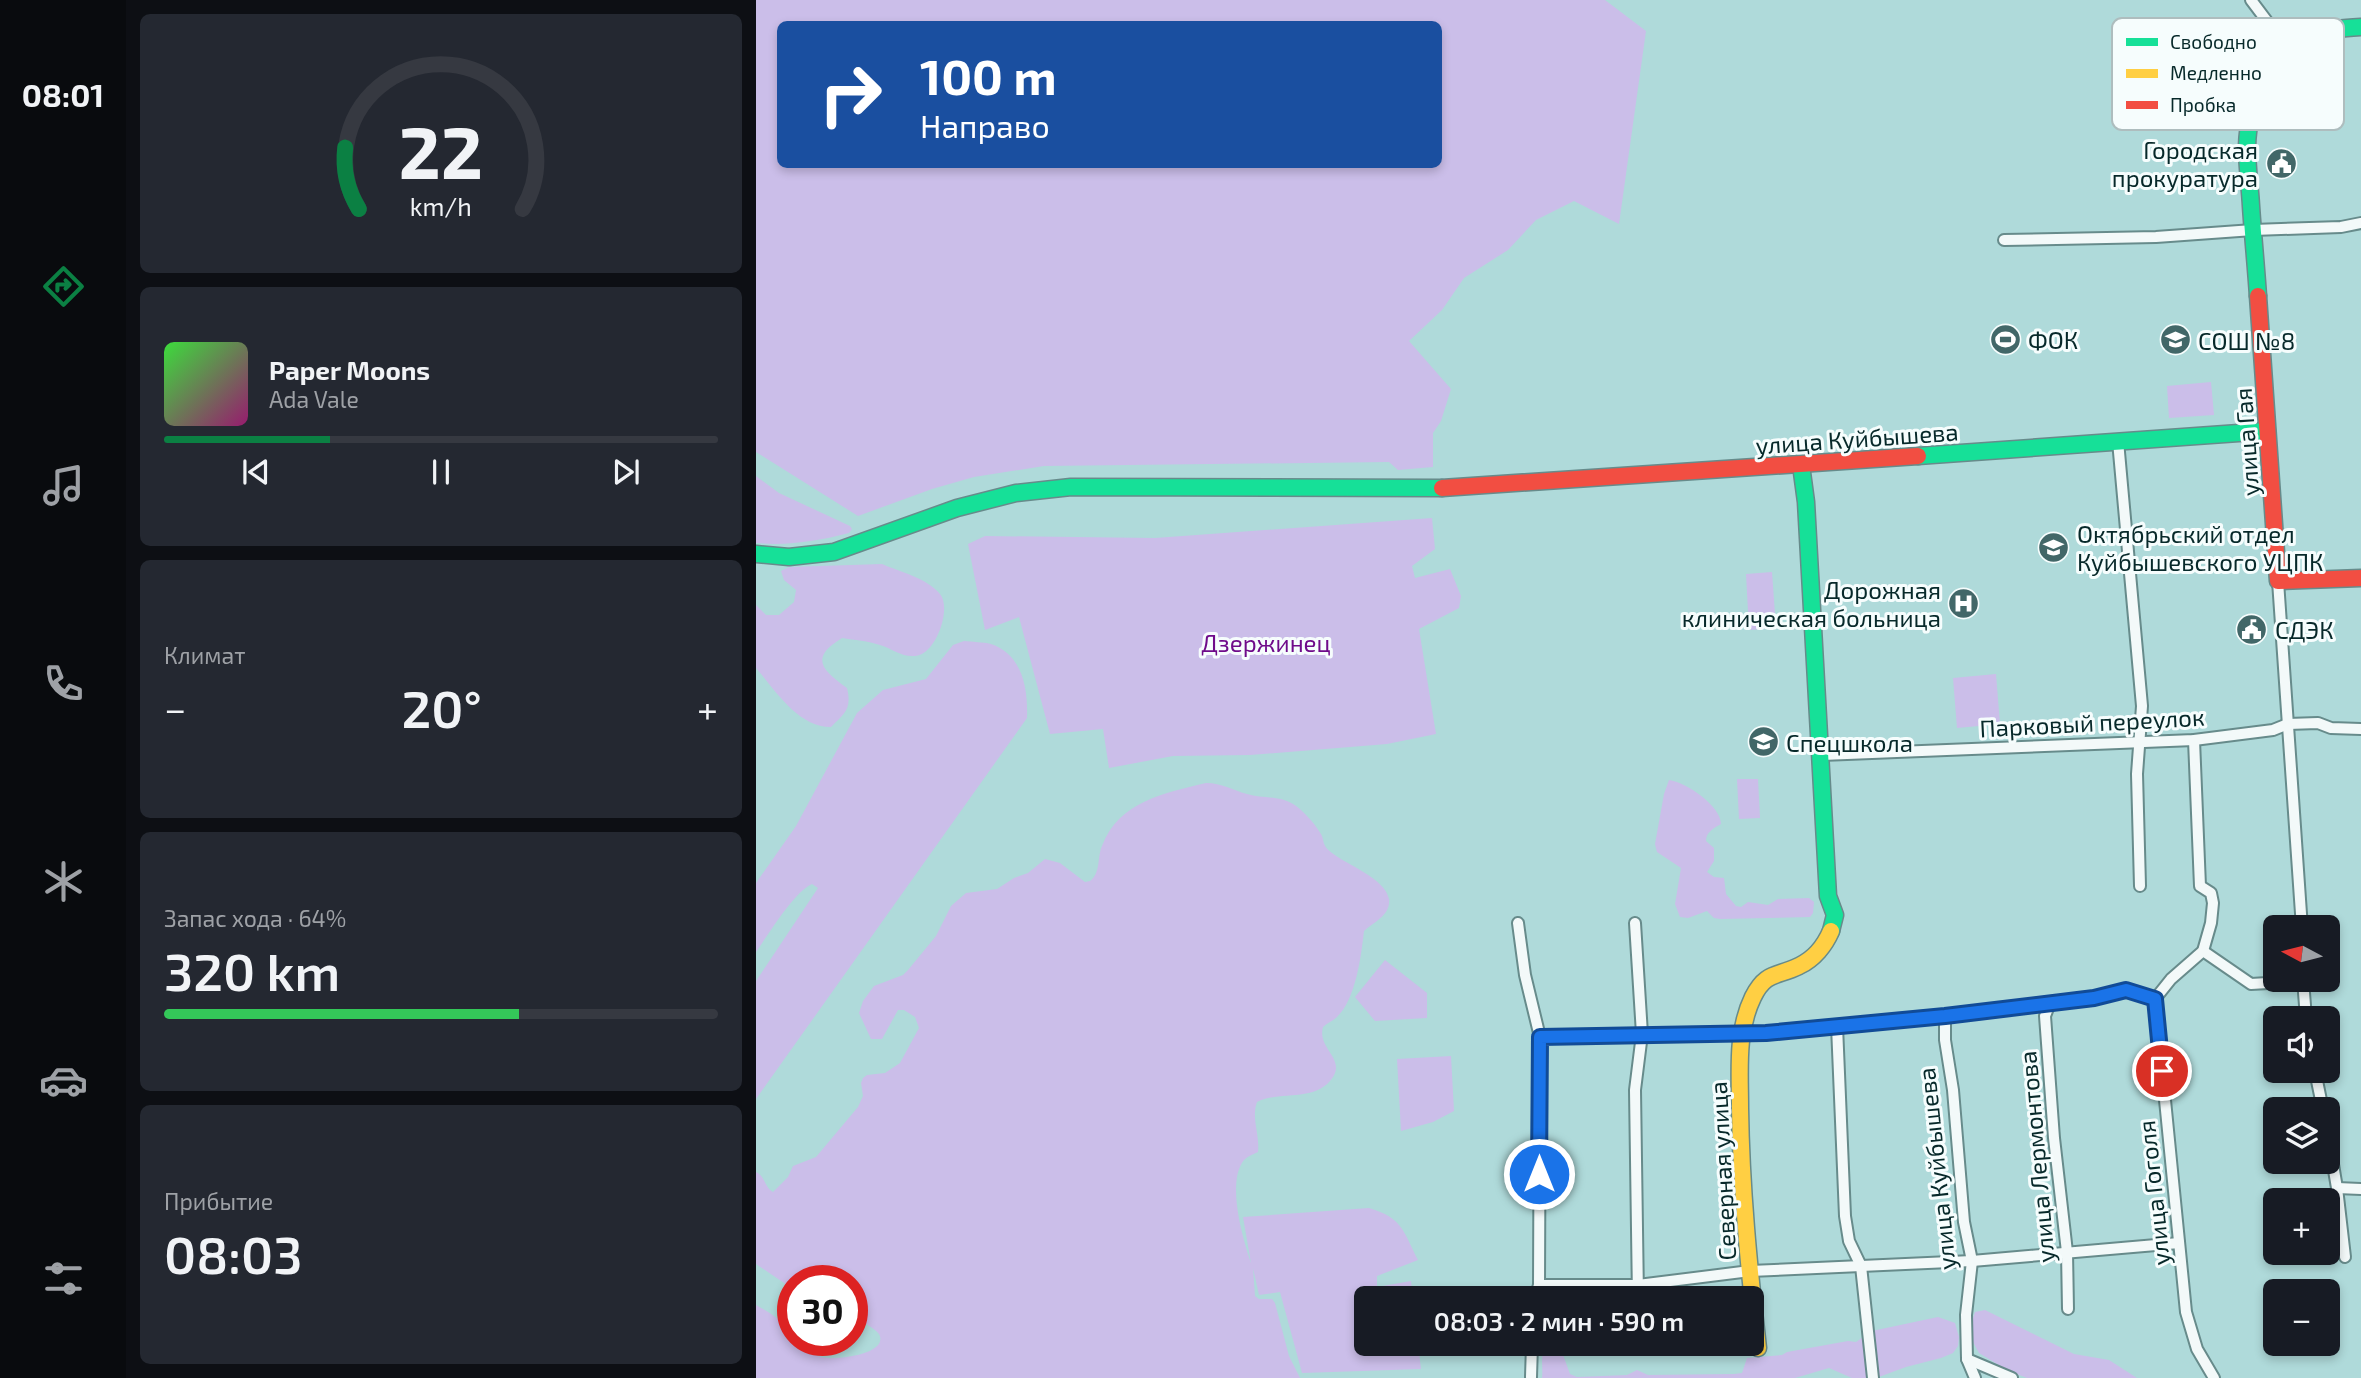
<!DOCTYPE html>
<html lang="ru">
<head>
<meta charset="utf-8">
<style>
	body { margin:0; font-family:"Exo 2",sans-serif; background:#242831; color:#f1f3f6; height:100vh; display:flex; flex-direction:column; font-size:26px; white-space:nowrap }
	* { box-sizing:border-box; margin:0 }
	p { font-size:23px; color:#9ea1a6 }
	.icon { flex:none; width:38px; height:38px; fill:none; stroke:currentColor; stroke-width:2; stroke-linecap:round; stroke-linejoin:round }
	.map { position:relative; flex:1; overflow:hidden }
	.panel { display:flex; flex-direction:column; gap:14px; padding:14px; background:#0d0f14; width:630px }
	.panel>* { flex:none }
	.hud { position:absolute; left:21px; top:21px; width:665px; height:147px; border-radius:10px; box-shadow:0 4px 10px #0003; background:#1a4fa0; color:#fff; overflow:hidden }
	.needle { width:46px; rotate:277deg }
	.tools { position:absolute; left:1507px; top:915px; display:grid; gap:14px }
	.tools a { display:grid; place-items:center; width:77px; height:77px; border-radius:10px; background:#171b24; box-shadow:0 4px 10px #0003; font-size:35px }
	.speed { position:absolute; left:21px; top:1265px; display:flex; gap:14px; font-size:35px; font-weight:700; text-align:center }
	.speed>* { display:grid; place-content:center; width:91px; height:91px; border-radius:50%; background:#171b24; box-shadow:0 4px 10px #0003; line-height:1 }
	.speed .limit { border:10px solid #d22; background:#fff; color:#111 }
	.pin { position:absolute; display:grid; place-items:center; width:60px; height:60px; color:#fff; margin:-30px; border:4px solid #fff; border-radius:50%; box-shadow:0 2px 7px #0007 }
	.me { position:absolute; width:77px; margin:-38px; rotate:0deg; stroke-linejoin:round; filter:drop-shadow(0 0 5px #0008) }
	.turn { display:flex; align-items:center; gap:24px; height:147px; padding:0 28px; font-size:32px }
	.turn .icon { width:91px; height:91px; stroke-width:2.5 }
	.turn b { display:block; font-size:49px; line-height:60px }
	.big { font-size:52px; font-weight:600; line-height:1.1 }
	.panel .tile { flex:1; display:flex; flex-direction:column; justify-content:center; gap:10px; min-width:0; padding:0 24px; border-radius:10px; background:#242831 }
	.panel .dial { align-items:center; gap:0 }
	.dial svg { height:182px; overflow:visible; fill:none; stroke:#363941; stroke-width:7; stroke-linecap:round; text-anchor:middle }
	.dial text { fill:#f1f3f6; stroke:none }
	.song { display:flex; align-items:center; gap:21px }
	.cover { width:84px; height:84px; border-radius:10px; background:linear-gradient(135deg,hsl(120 70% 55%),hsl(320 70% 35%)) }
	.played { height:7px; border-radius:4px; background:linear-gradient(90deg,#0b8043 30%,#363941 30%) }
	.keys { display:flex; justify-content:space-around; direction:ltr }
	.heat { display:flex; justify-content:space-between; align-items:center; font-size:38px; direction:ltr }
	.charge { height:10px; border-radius:5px; background:linear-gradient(90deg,#34c759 64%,#363941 0) }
	.trip { position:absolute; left:598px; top:1286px; width:410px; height:70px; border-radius:10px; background:#171b24; box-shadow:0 4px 10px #0003; font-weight:600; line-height:70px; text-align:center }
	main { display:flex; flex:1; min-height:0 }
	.tab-bar { display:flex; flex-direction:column; width:126px; justify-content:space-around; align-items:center; background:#090b0e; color:#9ea1a6 }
	.tab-bar .icon { width:49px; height:49px }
	.tab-bar .current { color:#0b8043 }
	.tab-bar b { font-size:32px; color:#f1f3f6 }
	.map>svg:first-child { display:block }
</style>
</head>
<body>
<main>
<nav class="tab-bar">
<b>08:01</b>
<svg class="icon current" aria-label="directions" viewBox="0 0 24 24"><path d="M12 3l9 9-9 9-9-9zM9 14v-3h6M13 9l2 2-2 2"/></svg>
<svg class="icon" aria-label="music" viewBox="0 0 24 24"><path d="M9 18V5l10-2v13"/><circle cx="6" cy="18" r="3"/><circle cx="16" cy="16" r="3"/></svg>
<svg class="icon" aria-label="phone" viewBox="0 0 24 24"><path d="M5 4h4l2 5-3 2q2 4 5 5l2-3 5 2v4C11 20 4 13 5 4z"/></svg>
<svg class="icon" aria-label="climate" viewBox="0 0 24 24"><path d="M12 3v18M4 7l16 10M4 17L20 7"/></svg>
<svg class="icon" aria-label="car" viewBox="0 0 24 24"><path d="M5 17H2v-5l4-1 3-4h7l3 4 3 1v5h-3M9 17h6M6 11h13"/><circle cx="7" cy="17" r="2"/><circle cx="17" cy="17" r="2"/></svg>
<svg class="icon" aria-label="filters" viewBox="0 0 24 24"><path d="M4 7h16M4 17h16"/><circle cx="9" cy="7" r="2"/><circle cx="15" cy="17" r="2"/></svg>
</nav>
<section class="panel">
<div class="tile dial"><svg viewBox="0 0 100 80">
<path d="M14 69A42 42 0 1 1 86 69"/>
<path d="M14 69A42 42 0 0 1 8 42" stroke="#0b8043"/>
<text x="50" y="56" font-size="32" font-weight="700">22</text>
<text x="50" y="72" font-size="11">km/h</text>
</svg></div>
<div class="tile">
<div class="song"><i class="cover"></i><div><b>Paper Moons</b><p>Ada Vale</p></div></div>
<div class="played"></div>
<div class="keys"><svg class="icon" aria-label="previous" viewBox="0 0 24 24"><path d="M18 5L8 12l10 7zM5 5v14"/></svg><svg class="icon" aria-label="pause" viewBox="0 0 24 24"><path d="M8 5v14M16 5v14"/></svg><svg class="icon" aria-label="next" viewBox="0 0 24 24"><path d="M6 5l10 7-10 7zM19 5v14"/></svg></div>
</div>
<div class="tile"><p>Климат</p>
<div class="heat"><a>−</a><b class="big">20°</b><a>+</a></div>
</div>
<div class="tile"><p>Запас хода · 64%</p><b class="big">320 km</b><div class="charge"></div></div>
<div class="tile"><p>Прибытие</p><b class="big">08:03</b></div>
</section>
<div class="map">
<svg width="1605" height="1378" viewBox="0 0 1605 1378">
	<rect width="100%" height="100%" fill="#afdada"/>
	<g fill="#cbbee9" fill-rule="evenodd">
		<path d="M0 0H849L890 31 863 224 818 201 780 220 752 250 708 278 686 310 653 341 695 389 685 421 677 433V467L642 470 633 462 288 466 218 477 176 489 102 516 0 452ZM24 24H682V164H24Z"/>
		<path d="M1455 382 1458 415 1413 418 1411 386Z"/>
		<path d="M0 476 23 493 94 526 96 529 93 533C62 541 32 546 0 543Z"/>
		<path d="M676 518 679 549 656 566 659 578 694 569 705 596 703 608 663 629 680 734 631 744 494 755 417 756 353 768 347 729 294 734 263 617 229 630 212 544 229 536 399 538Z"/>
		<path d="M126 564C144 572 171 578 184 594 196 608 180 655 159 656 145 657 137 649 124 645 112 641 99 640 86 638 53 658 66 670 91 688 96 709 89 713 75 727 42 727 20 691 0 668V605L10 615H23L38 602 40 590 28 580 25 571 33 567Z"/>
		<path d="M1016 572 1020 628 993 630 990 574Z"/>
		<path d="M208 641C216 642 227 642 235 644 267 655 272 689 271 718L0 1099V981L62 888 56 884C38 892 12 935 0 952V883L40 826 101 713 127 690 170 679 197 645Z"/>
		<path d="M1240 674 1244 724 1201 728 1197 678Z"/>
		<path d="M981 779H1002L1004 818 983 819Z"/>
		<path d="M913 780C930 782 965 806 965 824 958 828 950 832 950 841L958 848V861L951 872 958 877 968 878 970 894 980 906 985 907 992 902 1012 905 1022 899 1053 898 1058 902 1057 913 1054 917 964 919 958 918 951 911 932 918 924 917 919 904 925 868 901 852 899 844 908 794Z"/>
		<path d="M450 783C466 783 476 790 491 794 506 799 523 795 537 804 546 809 558 823 563 831 570 840 564 844 576 853 591 865 629 878 633 899 635 915 618 922 608 931 605 956 600 999 581 1017 577 1021 571 1023 567 1027 561 1048 589 1058 577 1077 560 1103 525 1090 501 1102 495 1118 504 1134 502 1152 498 1154 492 1156 488 1160 470 1182 487 1239 495 1263L487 1217 613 1208C647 1218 647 1231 662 1260L621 1276V1287L655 1281 657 1298H611V1344H662L665 1369 546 1373 524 1292 503 1295 497 1268 499 1296 503 1299H516L519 1303 533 1356 544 1378H0V1305C13 1312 34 1325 37 1340 45 1345 54 1354 65 1357 76 1361 134 1355 123 1334 118 1327 103 1321 96 1314V1281H37V1289L0 1264V1172C9 1176 9 1188 17 1192L32 1177 37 1166 60 1157 102 1107 107 1096 105 1083 107 1078 111 1075 129 1073 144 1063 163 1028 159 1017 148 1010H142L126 1039H115L103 1013 107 1001 118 986 147 975 152 970 180 936 195 906 210 893 241 889 258 878 272 873 289 859 304 863 329 882 334 881C345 873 341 857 346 846 363 801 409 793 450 783Z"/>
		<path d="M629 960 671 993V1018L619 1021 599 997Z"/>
		<path d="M695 1056 698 1111 677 1122 645 1131 641 1059Z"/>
		<path d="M1229 1310 1318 1354 1353 1360 1381 1378H1271L1251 1370 1223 1353 1217 1342 1214 1328 1219 1312Z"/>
		<path d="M1182 1317 1199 1323 1203 1337 1202 1346 1197 1353 1185 1358 1150 1367 1120 1378H1096L1073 1368 1039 1378H786C788 1362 779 1342 806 1352L814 1374 821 1377 871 1375 881 1370 892 1375 978 1374 986 1373 991 1358 1026 1355 1031 1352 1092 1341 1100 1342 1116 1331Z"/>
	</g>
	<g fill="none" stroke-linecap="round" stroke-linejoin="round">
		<defs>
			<g id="street">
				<path d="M1495 0 1532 49"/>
				<path d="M1248 240 1400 237 1497 230 1585 227 1605 223"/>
				<path d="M1362 441 1386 706 1381 774 1384 886"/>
				<path d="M1522 581 1546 928"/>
				<path d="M1066 755 1438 740 1517 730 1532 724 1562 723 1575 728 1605 729"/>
				<path d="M762 923 769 975 784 1037 783 1285 779 1298"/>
				<path d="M879 923 886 1034 879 1090 882 1298"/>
				<path d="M1447 951 1495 984 1547 981"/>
				<path d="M1547 980 1550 1018"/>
				<path d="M1399 999 1430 1312 1441 1349 1458 1378"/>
				<path d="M1399 999 1415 979 1447 951 1455 923 1457 903 1455 893 1444 886 1438 740"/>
				<path d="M1294 1003 1289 1016 1298 1138 1311 1252 1312 1309"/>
				<path d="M1189 1016V1040L1197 1090 1208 1222 1216 1261 1210 1315 1211 1359 1219 1378"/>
				<path d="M1081 1026 1089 1216 1093 1241 1105 1266 1117 1378"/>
				<path d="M784 1037 1010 1033 1189 1016 1338 998 1370 990 1399 999"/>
				<path d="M1559 1071 1567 1110"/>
				<path d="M1572 1135 1581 1188 1589 1257"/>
				<path d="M1581 1188 1605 1189"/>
				<path d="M783 1285H882L994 1271 1216 1261 1423 1243"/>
				<path d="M1211 1359 1256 1378"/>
				<path d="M775 1377 776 1344"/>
			</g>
			<g id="fast">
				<path d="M1502 296C1500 266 1497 236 1495 206 1494 187 1491 167 1491 147 1492 103 1514 51 1558 35 1573 29 1589 28 1605 27"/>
				<path d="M1162 456 1511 431"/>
				<path d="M1045 465 1050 502 1072 896 1079 915 1075 931"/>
				<path d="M0 554 33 557 78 552 201 508 260 493 315 487 686 488"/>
			</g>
			<path id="slow" d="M1002 1348C993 1268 985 1188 984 1108 984 1070 980 1032 997 997 1010 971 1021 977 1043 966 1058 959 1069 945 1075 931"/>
			<g id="jam">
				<path d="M1502 296 1522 581 1605 578"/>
				<path d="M686 488 1162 456"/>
			</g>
		</defs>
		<use href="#street" stroke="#678b8b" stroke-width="14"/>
		<use href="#fast" stroke="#678b8b" stroke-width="19"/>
		<use href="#slow" stroke="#678b8b" stroke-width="19"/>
		<use href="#jam" stroke="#678b8b" stroke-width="19"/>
		<use href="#street" stroke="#f3f9f9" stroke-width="10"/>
		<use href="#fast" stroke="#16e098" stroke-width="16"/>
		<use href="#slow" stroke="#ffcf43" stroke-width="16"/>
		<use href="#jam" stroke="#f24e42" stroke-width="16"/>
	</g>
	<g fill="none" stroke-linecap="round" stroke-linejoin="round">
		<defs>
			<path id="route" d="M783 1174 784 1037 1010 1033 1189 1016 1338 998 1370 990 1399 999 1406 1071"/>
		</defs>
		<use href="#route" stroke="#114b97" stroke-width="18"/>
		<use href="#route" stroke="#1a73e8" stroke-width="12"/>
	</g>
	<defs>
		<symbol id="civic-disc" viewBox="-11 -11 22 22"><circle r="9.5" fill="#426768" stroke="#f6fdfd"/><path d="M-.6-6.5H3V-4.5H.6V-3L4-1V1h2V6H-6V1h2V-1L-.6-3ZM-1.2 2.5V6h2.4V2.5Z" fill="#fff"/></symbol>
		<symbol id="stadium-disc" viewBox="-11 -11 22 22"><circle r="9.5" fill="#426768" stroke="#f6fdfd"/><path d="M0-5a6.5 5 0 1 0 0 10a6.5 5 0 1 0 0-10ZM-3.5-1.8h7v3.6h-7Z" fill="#fff"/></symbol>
		<symbol id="school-disc" viewBox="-11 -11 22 22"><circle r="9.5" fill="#426768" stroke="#f6fdfd"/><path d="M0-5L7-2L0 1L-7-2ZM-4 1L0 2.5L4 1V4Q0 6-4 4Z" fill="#fff"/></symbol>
		<symbol id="university-disc" viewBox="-11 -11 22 22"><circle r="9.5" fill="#426768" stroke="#f6fdfd"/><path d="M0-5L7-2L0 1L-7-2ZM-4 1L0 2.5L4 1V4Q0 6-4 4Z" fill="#fff"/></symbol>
		<symbol id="hospital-disc" viewBox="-11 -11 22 22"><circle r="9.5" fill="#426768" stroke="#f6fdfd"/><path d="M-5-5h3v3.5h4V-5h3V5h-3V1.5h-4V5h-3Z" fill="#fff"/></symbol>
	</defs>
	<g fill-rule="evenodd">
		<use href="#civic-disc" x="1508" y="146" width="35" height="35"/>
		<use href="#stadium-disc" x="1232" y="322" width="35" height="35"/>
		<use href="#school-disc" x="1402" y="322" width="35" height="35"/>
		<use href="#university-disc" x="1280" y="530" width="35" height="35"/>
		<use href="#hospital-disc" x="1190" y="586" width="35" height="35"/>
		<use href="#civic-disc" x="1478" y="612" width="35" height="35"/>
		<use href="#school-disc" x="990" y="724" width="35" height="35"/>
	</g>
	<g text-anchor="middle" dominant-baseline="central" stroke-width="6" stroke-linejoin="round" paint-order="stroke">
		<g font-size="24" fill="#07292a" stroke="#f6fdfd" text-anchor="start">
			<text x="1502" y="149" text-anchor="end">Городская<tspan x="1502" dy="28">прокуратура</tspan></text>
			<text x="1272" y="339">ФОК</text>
			<text x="1442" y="340">СОШ №8</text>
			<text x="1321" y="533">Октябрьский отдел<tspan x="1321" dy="28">Куйбышевского УЦПК</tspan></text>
			<text x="1185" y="589" text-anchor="end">Дорожная<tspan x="1185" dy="28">клиническая больница</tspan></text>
			<text x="1519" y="629">СДЭК</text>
			<text x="1030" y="742">Спецшкола</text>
		</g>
		<g font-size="24" fill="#07292a" stroke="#f6fdfd">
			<text transform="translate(1101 438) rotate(-4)">улица Куйбышева</text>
			<text transform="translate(1490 442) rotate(-94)">улица Гая</text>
			<text transform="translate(1336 722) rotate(-3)">Парковый переулок</text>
			<text transform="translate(1280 1157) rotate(-95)">улица Лермонтова</text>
			<text transform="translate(1180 1169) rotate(-96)">улица Куйбышева</text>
			<text transform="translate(966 1171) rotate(-93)">Северная улица</text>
			<text transform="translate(1397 1193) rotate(-96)">улица Гоголя</text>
		</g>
		<g font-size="24" fill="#6f0b8a" stroke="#f6fdfd">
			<text x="510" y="642">Дзержинец</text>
		</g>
	</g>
	<rect x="1356" y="18" width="232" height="112" rx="10" fill="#f6fdfd" stroke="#aebdbe" stroke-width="2"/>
	<rect x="1370" y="38" width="32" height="8" fill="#16e098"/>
	<rect x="1370" y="69" width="32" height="9" fill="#ffcf43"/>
	<rect x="1370" y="101" width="32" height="8" fill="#f24e42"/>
	<g font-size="19" fill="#07292a">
		<text x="1414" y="49">Свободно</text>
		<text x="1414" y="80">Медленно</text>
		<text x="1414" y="112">Пробка</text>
	</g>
</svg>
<div class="tools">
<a><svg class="needle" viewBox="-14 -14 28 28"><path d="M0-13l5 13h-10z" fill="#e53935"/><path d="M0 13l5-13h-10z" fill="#9ea1a6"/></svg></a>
<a><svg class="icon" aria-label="sound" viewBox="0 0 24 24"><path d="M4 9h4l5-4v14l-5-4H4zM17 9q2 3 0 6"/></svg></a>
<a><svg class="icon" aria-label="layers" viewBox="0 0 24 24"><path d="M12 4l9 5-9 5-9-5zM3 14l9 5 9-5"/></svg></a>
<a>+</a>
<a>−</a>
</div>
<div class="speed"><div class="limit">30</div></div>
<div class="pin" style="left:1406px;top:1071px;background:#d93025"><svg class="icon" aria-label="arrive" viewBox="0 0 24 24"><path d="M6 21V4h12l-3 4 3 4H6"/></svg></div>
<svg class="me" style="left:783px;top:1174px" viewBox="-20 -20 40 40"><circle r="17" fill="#1a73e8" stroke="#fff" stroke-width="3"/><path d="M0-11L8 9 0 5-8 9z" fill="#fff"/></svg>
<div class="trip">08:03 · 2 мин · 590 m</div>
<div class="hud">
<div class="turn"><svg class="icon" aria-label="right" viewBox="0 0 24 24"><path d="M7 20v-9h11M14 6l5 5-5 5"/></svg><div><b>100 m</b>Направо</div></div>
</div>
</div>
</main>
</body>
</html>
